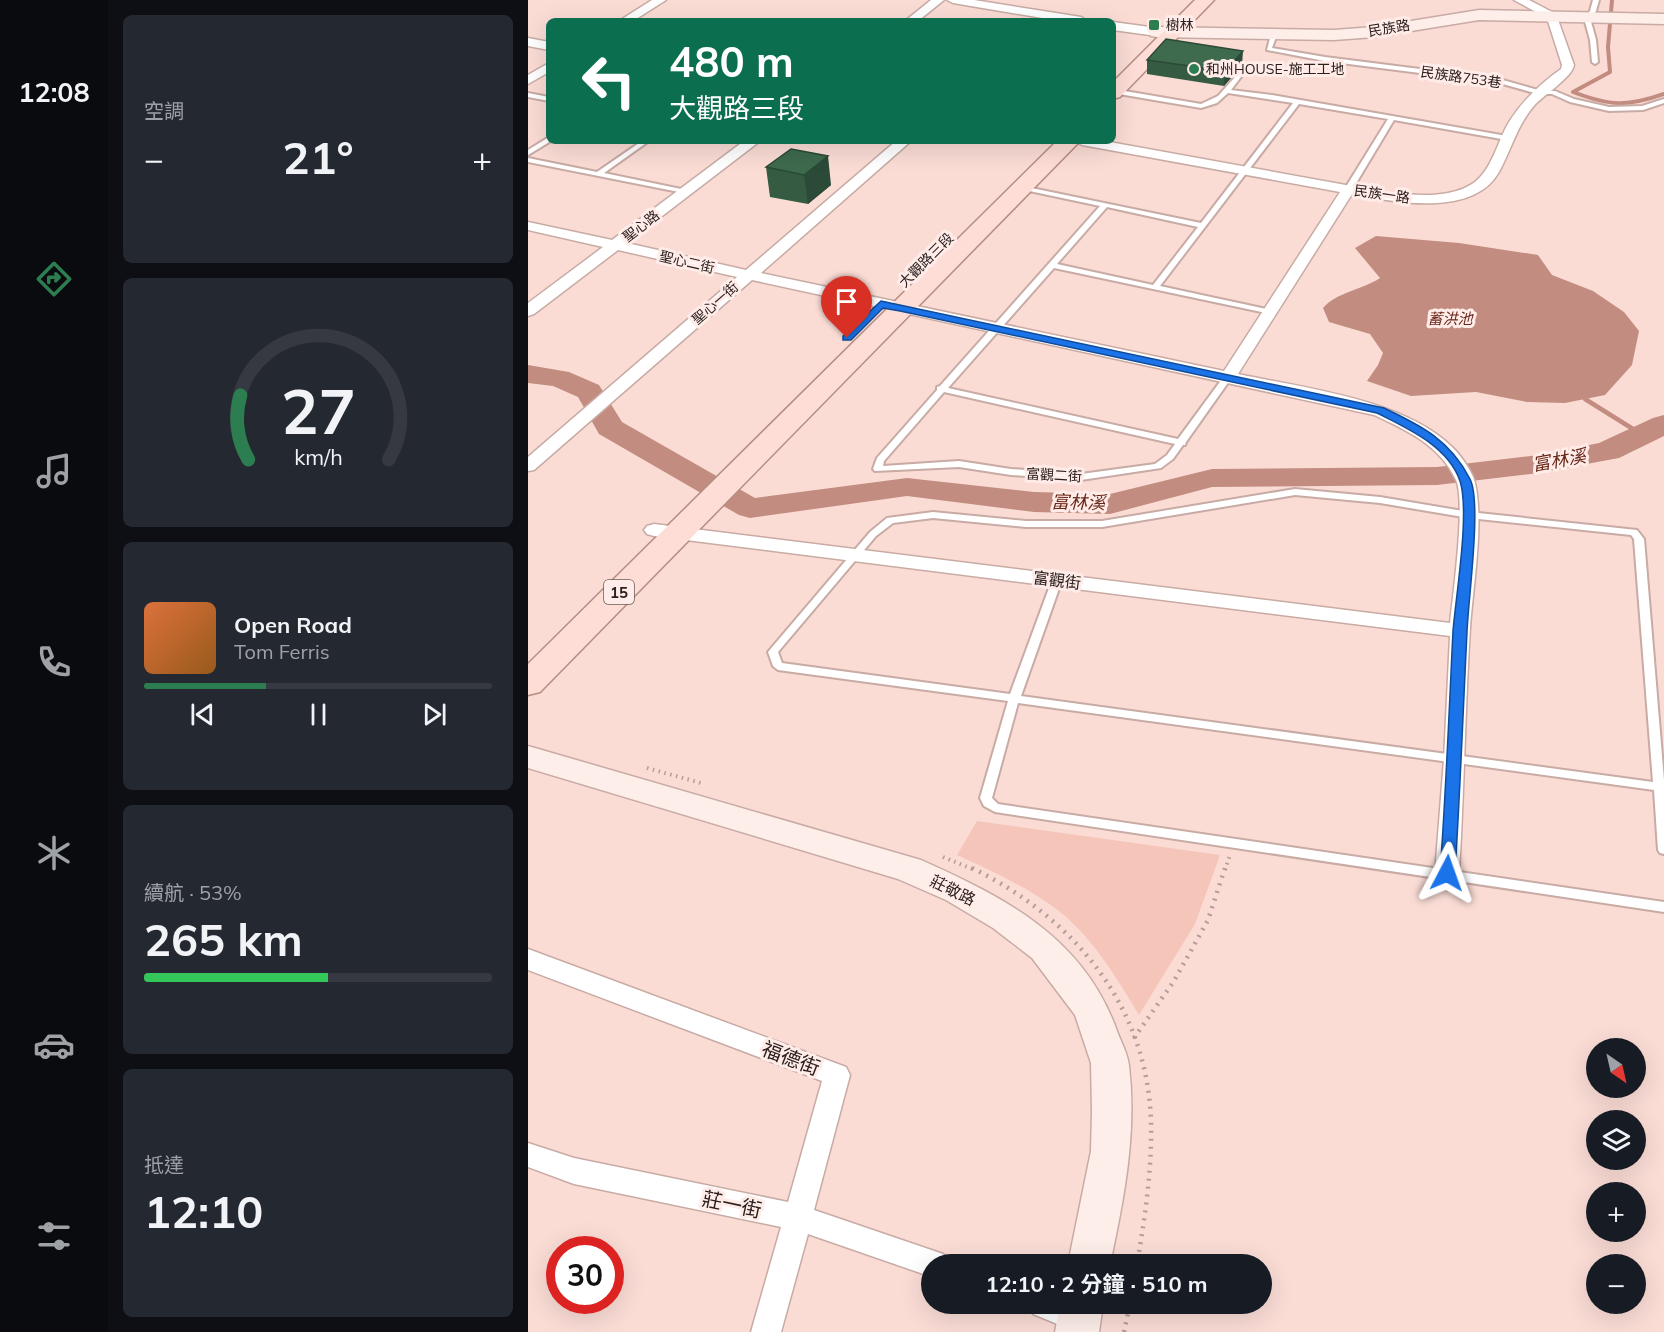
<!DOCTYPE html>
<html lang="zh-TW">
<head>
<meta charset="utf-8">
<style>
	body { margin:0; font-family:Mulish,"Noto Sans TC",sans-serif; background:#242831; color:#f1f3f6; height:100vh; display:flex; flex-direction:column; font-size:22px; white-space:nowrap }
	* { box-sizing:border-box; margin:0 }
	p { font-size:20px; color:#9ea1a6 }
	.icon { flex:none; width:33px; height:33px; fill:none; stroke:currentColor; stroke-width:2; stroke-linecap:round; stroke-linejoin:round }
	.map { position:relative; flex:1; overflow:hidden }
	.panel { display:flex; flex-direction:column; gap:15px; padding:15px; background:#0d0f14; width:420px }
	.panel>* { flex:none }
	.hud { position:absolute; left:18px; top:18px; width:570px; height:126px; border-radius:9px; box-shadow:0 6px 24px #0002; background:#0b6e4f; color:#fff; overflow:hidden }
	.needle { width:39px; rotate:146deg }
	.controls { position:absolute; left:1058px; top:1038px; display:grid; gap:12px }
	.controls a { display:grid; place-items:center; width:60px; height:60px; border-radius:50%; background:#171b24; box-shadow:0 6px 24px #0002; font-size:30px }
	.speed { position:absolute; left:18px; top:1236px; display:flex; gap:12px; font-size:30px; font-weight:700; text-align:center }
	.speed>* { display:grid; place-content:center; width:78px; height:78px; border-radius:50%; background:#171b24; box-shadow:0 6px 24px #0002; line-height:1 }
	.speed .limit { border:9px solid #d22; background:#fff; color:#111 }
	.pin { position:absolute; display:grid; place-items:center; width:51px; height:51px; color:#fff; margin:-62px -26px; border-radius:50% 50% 50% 0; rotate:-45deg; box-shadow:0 0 6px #0007 }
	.pin .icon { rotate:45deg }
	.me { position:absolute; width:66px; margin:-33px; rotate:4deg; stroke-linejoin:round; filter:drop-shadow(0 0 4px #0008) }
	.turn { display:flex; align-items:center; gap:21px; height:126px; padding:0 24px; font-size:27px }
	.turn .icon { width:78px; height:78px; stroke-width:2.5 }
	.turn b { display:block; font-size:42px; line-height:51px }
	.big { font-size:45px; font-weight:700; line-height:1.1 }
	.panel .widget { flex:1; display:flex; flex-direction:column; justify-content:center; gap:9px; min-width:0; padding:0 21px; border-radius:9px; background:#242831 }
	.panel .dial { align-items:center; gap:0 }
	.dial svg { height:156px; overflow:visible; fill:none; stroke:#363941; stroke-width:7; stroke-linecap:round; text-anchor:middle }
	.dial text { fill:#f1f3f6; stroke:none }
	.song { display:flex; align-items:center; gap:18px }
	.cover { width:72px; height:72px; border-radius:9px; background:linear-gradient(135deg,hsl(20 70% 55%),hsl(30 70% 35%)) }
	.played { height:6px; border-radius:3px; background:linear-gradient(90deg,#2c7e50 35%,#363941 35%) }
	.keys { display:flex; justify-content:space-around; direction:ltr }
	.heat { display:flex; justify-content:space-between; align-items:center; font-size:33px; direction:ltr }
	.charge { height:9px; border-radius:4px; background:linear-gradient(90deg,#34c759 53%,#363941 0) }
	.trip { position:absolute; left:393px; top:1254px; width:351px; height:60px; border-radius:30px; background:#171b24; box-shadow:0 6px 24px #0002; font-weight:700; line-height:60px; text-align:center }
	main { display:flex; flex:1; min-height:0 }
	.dock { display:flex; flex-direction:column; width:108px; justify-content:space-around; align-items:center; background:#090b0e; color:#9ea1a6 }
	.dock .icon { width:42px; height:42px }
	.dock .on { color:#2c7e50 }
	.dock b { font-size:27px; color:#f1f3f6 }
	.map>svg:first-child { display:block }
</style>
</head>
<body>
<main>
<nav class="dock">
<b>12:08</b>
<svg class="icon on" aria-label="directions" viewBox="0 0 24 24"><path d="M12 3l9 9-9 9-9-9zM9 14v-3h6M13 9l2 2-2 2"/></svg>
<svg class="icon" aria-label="music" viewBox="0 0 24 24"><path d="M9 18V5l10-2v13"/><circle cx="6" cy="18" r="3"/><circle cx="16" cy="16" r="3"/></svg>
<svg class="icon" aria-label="phone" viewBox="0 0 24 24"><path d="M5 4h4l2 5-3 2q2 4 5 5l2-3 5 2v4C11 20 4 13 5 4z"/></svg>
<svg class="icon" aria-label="climate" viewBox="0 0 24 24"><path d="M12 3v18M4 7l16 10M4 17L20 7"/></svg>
<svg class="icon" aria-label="car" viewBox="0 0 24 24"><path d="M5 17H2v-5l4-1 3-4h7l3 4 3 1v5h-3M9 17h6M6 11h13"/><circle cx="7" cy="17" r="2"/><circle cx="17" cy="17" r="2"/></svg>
<svg class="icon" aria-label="filters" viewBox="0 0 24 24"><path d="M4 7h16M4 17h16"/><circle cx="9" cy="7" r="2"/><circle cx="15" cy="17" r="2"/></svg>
</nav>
<section class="panel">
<div class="widget"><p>空調</p>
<div class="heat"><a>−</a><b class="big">21°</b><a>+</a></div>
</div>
<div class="widget dial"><svg viewBox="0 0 100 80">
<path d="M14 69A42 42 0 1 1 86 69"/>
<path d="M14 69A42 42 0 0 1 10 36" stroke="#2c7e50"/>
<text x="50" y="56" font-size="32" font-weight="700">27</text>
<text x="50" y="72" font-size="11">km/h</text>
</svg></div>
<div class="widget">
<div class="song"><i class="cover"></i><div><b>Open Road</b><p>Tom Ferris</p></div></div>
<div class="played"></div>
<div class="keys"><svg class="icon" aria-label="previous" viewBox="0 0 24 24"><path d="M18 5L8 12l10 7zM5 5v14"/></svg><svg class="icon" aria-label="pause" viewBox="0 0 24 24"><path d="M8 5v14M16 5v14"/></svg><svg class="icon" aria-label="next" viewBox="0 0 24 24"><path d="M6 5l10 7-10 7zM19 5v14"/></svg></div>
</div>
<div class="widget"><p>續航 · 53%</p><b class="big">265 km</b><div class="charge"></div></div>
<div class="widget"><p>抵達</p><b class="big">12:10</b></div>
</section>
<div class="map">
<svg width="1136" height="1332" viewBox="0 0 1136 1332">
	<rect width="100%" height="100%" fill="#fadcd5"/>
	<path fill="#f5c5ba" d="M449 821 692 855 667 924 611 1015C590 980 568 943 537 916 506 890 466 872 429 855Z"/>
	<path fill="#c28d80" d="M848 236 931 243 1010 255 1024 275 1065 291 1096 312 1111 331 1104 365 1077 395 1037 403 999 402 948 392 883 396 839 381 850 365 855 353 842 334 801 322 795 308C809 292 834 290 852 278L827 248Z"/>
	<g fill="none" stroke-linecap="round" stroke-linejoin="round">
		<path stroke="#c28d80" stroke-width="4" d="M1084 0 1080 47 1082 72 1045 92C1082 106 1099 107 1136 94"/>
		<path stroke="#c28d80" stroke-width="4.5" d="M1057 399 1113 434"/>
		<path fill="#c28d80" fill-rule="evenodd" d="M0 365 41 372 71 385 94 422 227 498 379 478 506 492 582 494 684 469 909 467 1011 455 1071 443 1125 418 1136 415V436L1091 458 1080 460 1011 473 909 485 684 487 582 514 506 512 379 496 222 518 211 515 71 434 50 397 25 386 0 383Z"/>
		<defs>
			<g id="lane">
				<path d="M1065 0H1071L1068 11 1062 18 1068 40 1070 62 1067 64 1064 62 1062 40 1056 18 1062 11Z"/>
				<path d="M746 32 749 34 744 48 797 57 971 79 1010 90 1027 91 1046 99 1081 107 1114 106 1136 99V103L1115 110 1081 111 1042 102 1024 94H1010L971 83 797 61 739 50 743 34Z"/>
				<path d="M716 67 719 69 703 90 744 95 979 136 982 138 979 140 866 120 824 190 820 192 816 190 860 119 771 104 632 286 743 310V314L526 268 420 388 650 439 697 375H703L704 377 658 442 657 445H655L645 459 633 468 553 480 483 475 431 467 347 471 345 469 349 458 409 390V387L412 386 572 206 492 189H489V185L673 223 765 103 700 93 689 103 673 108 585 93V89L673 104 690 96ZM579 207 670 227 625 285 529 264ZM416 392 647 444 639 455 627 464 553 474 483 469 431 461 355 466 356 461Z"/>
				<path d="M0 93 21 97V101L0 97Z"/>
				<path d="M21 137V141H23L0 155V150Z"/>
				<path d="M114 141H121L76 173 158 190 162 192 161 194 0 162V158L69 172Z"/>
				<path d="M767 489 852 497 941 512 1109 530 1116 539 1136 780V854L1132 853 1130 850 1126 790 490 703 464 798 470 804 1136 902V912L467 812 456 806 452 798 480 701 250 670 245 666 240 652 342 532 359 518 405 512 498 521H574ZM767 495 852 503 941 518 1103 535 1106 539 1125 782 493 696 534 580 529 577 524 580 482 694 254 663 250 652 348 536 365 523 405 518 498 527H574Z"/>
			</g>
			<g id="street">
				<path d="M124 0H138L105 21H91Z"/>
				<path d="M403 0H416L390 21H377Z"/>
				<path d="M419 0H446L553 17 559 21H532L425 3Z"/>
				<path d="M986 0H1001L1028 14 1046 65C1044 78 1015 95 1005 107 989 126 983 150 971 172 945 218 866 202 824 194L710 374C776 388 874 399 923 446 931 453 945 472 947 483 956 522 945 587 942 628 937 710 936 791 931 873L927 879 919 882 911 879 907 873 916 759 922 636 126 536 119 534 116 530 119 526 126 524 922 623C925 594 938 502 928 480 912 445 878 430 846 415L224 280 6 470 0 471V457L209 277 90 250 6 314 0 316V303L75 247 0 230V222L84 240 216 141H232L99 243 218 270 368 141H383L233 273 696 371 812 192 554 145 547 141H576L862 193C888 195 920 199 944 184 964 171 969 142 981 122 995 100 1012 84 1033 69L1034 65 1019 18Z"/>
				<path d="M585 22 629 28 635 32 629 36 585 30Z"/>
				<path d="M0 38 21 42V50L0 46Z"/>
				<path d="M21 63V72L0 84V75Z"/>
				<path d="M0 949 318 1067 322 1075 286 1210 415 1254 420 1264H404V1277L280 1234 253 1332H223L253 1227 46 1184 0 1167V1143L46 1158 260 1202 294 1081 0 970Z"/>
				<path d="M501 1304H551L562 1308 566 1318 562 1328 549 1332 505 1314Z"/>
			</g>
			<g id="secondary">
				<path d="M951 10 1136 14V24L951 20 846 37 806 40 629 37 623 36 620 32 623 28 629 27 806 30 846 27Z"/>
				<path d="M0 746 393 860C478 898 556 938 589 1031 593 1042 600 1054 601 1066 609 1133 596 1199 582 1264H540L563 1151 564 1112 563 1063 547 1015 504 958 465 928 418 900 370 879 0 768Z"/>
				<path d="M532 1304H575L571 1332H527Z"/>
			</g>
			<g id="primary">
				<path d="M667 0H686L592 97 585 99V82Z"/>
				<path d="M529 141H552L12 692 0 695V664Z"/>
			</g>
		</defs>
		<use href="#lane" stroke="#c8aba4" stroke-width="4"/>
		<use href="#street" stroke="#c8aba4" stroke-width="3"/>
		<use href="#secondary" stroke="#c8aba4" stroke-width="3"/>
		<use href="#primary" stroke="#b48d83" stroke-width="3"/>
		<g stroke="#b59d98" stroke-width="4" stroke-dasharray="1.5 4.5" stroke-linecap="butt">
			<path d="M119 768 173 783"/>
			<path d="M415 857 447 870"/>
			<path d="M697 870 702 855"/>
		</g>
		<g stroke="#b59d98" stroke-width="4.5" stroke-dasharray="2 6" stroke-linecap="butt">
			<path d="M444 868C546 918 620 1006 623 1123 624 1171 617 1217 609 1264"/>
			<path d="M606 1038 646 981 680 920 697 868"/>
			<path d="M596 1332 602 1304"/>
		</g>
		<use href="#lane" fill="#fff" fill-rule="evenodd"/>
		<use href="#street" fill="#fff" fill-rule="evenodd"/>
		<use href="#secondary" fill="#feeeea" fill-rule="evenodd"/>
		<use href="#primary" fill="#feddd6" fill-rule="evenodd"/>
	</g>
	<g fill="#355b43">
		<path d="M619 60 714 65 696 86 619 74Z"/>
		<path d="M263 149 303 185 280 204 242 197 238 167Z"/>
	</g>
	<g fill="#2b4a37">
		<path d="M715 51 714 65 696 86 697 71Z"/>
		<path d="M300 156 303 185 280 204 276 175Z"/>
	</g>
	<g fill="#3e6a4e" stroke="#2b4a37" stroke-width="1.5">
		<path d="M638 39 715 51 697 71 619 60Z"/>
		<path d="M263 149 300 156 276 175 238 167Z"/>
	</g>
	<path fill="#1a73e8" stroke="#114b97" stroke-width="1.5" d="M353 301 856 408C894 426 922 440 942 479 954 502 940 601 939 632 935 713 932 793 927 873L925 878H914L912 873C918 793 921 712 925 631 928 595 942 512 932 481 920 446 879 428 849 413L372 311 355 308 323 340H315V336Z"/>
	<g fill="#2c7e50" stroke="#ffece8" stroke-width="2">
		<rect x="620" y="19" width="12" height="12" rx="3"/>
		<circle cx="666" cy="69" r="6"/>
	</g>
	<g text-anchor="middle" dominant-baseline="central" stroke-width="6" stroke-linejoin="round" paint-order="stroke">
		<g font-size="14" fill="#2b201e" stroke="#ffece8" text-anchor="start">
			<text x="638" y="25">樹林</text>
			<text x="678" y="69">和州HOUSE-施工工地</text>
		</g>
		<g font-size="14" fill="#2b201e" stroke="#ffece8">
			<text transform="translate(861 28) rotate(-9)">民族路</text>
			<text transform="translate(933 77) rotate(8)">民族路753巷</text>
			<text transform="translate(854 194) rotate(8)">民族一路</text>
			<text transform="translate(113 226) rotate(-38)">聖心路</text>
			<text transform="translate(398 260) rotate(-45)">大觀路三段</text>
			<text transform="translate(159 262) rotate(13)">聖心二街</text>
			<text transform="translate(187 303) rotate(-41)">聖心一街</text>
			<text transform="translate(526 475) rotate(3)">富觀二街</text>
		</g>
		<g font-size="15" font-style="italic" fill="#672617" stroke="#ffece8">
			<text x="922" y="318">蓄洪池</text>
		</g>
		<rect fill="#ffece8" stroke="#6b5d5b" stroke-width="1.5" x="76" y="580" width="30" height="24" rx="4.5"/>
		<g font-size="15" font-weight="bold" fill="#2b201e">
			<text x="91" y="592">15</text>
		</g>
		<g font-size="16" fill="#2b201e" stroke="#ffece8">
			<text transform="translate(529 580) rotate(7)">富觀街</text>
			<text transform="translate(425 890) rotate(26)">莊敬路</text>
		</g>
		<g font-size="18" font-style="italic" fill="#672617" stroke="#ffece8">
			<text transform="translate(1031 460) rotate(-10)">富林溪</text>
			<text transform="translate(550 502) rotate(1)">富林溪</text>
		</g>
		<g font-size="20" fill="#2b201e" stroke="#ffece8">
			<text transform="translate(263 1058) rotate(21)">福德街</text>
			<text transform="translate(204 1204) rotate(12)">莊一街</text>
		</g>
	</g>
</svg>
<div class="controls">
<a><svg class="needle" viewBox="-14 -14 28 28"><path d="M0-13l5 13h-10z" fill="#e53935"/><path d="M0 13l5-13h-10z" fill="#9ea1a6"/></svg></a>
<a><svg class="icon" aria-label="layers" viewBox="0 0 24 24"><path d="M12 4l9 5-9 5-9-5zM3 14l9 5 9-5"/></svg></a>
<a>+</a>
<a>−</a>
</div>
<div class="speed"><div class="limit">30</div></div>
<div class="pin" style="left:319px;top:338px;background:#d93025"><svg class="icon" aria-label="arrive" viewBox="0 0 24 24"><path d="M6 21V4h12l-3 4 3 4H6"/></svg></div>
<svg class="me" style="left:919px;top:873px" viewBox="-20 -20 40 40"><path d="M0-17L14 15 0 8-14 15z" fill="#1a73e8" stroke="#fff" stroke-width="4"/></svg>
<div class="trip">12:10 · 2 分鐘 · 510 m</div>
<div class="hud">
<div class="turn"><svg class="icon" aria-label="left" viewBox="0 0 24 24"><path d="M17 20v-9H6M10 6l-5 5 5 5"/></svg><div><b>480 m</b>大觀路三段</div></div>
</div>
</div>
</main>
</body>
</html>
